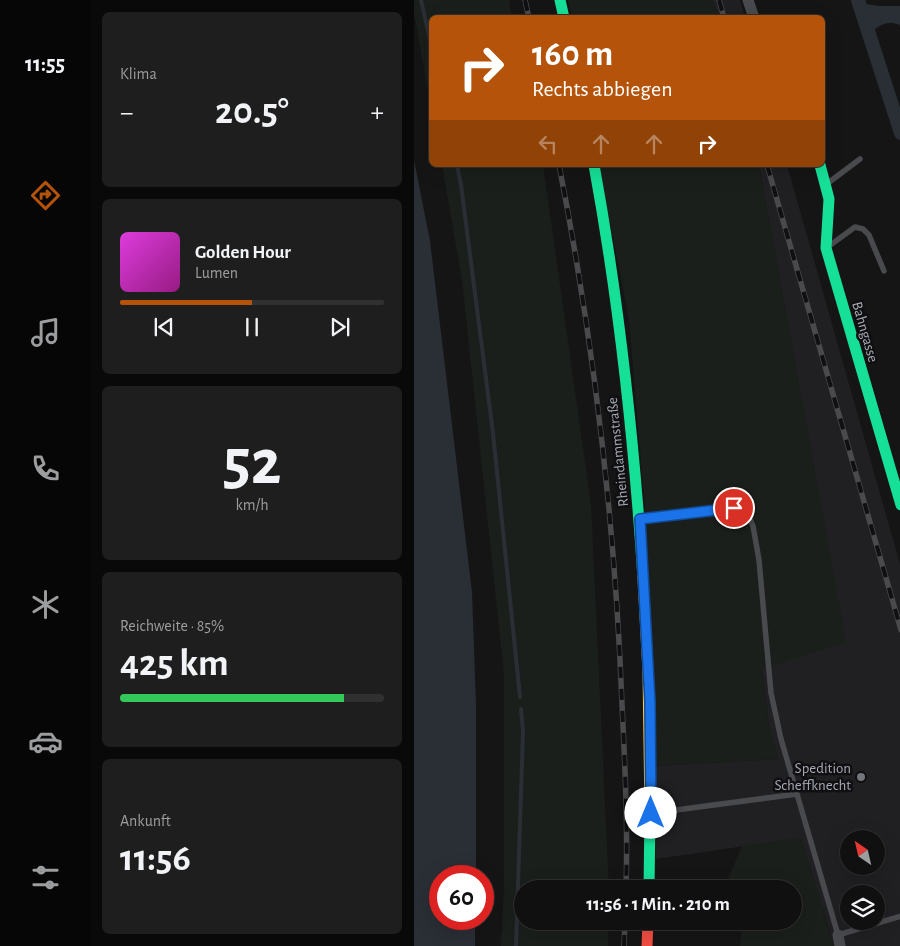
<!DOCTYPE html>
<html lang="de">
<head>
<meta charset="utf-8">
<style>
	body { margin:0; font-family:"Alegreya Sans",sans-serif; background:#1e1e1e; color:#f1f3f6; height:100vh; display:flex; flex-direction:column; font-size:19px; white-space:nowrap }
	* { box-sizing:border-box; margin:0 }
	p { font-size:16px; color:#9c9d9f }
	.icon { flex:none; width:28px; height:28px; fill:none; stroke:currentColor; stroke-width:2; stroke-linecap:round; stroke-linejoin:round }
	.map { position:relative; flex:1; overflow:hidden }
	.panel { display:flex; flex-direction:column; gap:12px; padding:12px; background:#090909; width:324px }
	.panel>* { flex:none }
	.top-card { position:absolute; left:15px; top:15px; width:396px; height:152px; border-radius:8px; box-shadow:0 5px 20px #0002,0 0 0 1px #303030; background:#b45309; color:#fff; overflow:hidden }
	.needle { width:32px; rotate:326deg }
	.controls { position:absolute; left:426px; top:830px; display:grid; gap:10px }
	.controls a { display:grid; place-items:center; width:45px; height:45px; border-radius:50%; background:#101010; box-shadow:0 5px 20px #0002,0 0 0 1px #303030; font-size:25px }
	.speed { position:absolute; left:15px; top:865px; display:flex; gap:10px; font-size:25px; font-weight:700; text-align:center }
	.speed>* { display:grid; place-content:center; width:65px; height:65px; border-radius:50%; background:#101010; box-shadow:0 5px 20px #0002,0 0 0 1px #303030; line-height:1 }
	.speed .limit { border:8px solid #d22; background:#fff; color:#111 }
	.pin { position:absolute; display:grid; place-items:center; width:42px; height:42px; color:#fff; margin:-21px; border:2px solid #fff; border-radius:50%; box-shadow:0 1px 5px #0007 }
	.me { position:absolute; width:55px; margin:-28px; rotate:0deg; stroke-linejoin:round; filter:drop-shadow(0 0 4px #0008) }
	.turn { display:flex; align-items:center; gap:18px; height:105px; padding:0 20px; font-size:22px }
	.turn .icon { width:65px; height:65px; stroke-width:2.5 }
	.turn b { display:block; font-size:35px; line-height:42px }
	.lanes { display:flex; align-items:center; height:48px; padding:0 20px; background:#0003; justify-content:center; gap:25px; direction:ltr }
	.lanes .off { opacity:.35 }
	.big { font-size:38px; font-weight:700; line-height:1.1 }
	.panel .widget { flex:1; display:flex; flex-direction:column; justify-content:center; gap:8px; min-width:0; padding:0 18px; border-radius:8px; background:#1e1e1e }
	.panel .dial { align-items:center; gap:0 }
	.dial b { font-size:65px; line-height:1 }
	.song { display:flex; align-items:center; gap:15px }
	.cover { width:60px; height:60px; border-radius:8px; background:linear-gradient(135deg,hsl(300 70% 55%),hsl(310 70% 35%)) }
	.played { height:5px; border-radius:2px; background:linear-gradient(90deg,#b45309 50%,#303030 50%) }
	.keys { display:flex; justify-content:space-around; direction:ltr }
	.heat { display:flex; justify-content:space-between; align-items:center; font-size:28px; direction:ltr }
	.charge { height:8px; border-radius:4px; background:linear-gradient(90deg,#34c759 85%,#303030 0) }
	.trip { position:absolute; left:100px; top:880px; width:288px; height:50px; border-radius:25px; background:#101010; box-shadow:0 5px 20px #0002,0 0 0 1px #303030; font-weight:700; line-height:50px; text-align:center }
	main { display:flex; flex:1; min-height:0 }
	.tab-bar { display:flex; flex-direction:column; width:90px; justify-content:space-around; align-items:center; background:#060606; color:#9c9d9f }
	.tab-bar .icon { width:35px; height:35px }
	.tab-bar .active { color:#b45309 }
	.tab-bar b { font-size:22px; color:#f1f3f6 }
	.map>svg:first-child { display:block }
</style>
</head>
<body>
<main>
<nav class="tab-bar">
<b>11:55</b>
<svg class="icon active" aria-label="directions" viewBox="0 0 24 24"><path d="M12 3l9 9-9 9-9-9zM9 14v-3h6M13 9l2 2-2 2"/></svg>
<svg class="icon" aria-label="music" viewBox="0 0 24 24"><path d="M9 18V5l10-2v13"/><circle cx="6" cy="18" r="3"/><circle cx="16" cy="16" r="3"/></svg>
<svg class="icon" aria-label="phone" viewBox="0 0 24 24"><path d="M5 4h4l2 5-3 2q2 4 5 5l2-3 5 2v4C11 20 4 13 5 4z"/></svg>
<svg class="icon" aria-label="climate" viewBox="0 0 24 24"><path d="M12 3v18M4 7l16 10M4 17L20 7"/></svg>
<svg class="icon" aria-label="car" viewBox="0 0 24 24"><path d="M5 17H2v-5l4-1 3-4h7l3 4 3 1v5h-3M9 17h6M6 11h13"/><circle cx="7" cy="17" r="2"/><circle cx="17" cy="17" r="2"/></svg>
<svg class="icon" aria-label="filters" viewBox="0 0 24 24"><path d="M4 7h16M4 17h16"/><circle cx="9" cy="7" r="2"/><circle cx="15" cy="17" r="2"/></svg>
</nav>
<section class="panel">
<div class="widget"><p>Klima</p>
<div class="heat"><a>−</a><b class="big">20.5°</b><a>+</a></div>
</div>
<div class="widget">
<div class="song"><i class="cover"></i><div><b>Golden Hour</b><p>Lumen</p></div></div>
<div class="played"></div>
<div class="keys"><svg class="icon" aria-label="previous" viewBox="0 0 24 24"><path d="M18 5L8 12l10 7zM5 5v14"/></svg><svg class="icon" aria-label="pause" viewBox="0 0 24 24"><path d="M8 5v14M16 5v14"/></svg><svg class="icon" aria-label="next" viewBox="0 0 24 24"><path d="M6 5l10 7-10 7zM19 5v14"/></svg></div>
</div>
<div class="widget dial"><b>52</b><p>km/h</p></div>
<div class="widget"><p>Reichweite · 85%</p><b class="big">425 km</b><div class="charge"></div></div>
<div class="widget"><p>Ankunft</p><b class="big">11:56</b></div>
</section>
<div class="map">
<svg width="487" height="946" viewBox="0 0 487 946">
	<rect width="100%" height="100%" fill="#151515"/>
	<g fill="#201f22" fill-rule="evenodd">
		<path d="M298 0H326L331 17H304Z"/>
		<path d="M345 165H373L486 564V946H420L387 838 242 859 241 766 364 759 355 727 348 669 414 546ZM435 839H462V866H435ZM435 894H462V921H435Z"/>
	</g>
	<g fill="#1a1f1b">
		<path d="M0 0H95L98 17 18 18 17 108 0 13Z"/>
		<path d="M154 0H298L304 17H158Z"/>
		<path d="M28 165H129L177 504 195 889H109V921H194V946H87L90 888V674L48 280Z"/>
		<path d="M185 165H345L432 642 348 669 355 727 364 759 241 766 232 521 215 320Z"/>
		<path d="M387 838 420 946H326L329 921H379V889H310L328 846Z"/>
	</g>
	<g fill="#2a2e35">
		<path d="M445 3 466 6H486V25C472 20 466 25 455 34Z"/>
		<path d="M0 160 16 241 58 592 62 705V876H26V919H61V946H0Z"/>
	</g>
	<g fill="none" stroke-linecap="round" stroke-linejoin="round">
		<g stroke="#2a2e35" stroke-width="4">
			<path d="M7 0 18 49"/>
			<path d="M43 165 47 185 79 433 106 697"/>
			<path d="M102 946 109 732 107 709"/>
		</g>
		<path stroke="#2a2e35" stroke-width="14" d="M444 0 487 133"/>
		<g stroke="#494a4e" stroke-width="5.5">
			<path d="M414 183 446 159"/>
			<path d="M415 246 441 227 449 229 455 235 470 271"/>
			<path d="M228 518 320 508 332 509 339 526 345 560 357 693 367 739 424 935 487 916"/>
			<path d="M239 813 383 794"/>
		</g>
		<g stroke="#494a4e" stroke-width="11">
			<path d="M334 0 340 18"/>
			<path d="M424 935 426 946"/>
		</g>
		<g stroke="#16e098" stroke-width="11">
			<path d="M146 0 150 18"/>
			<path d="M180 165C205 301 220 440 229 578"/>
			<path d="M406 165 415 199 412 248 487 505"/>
			<path d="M235 889 236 812"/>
		</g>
		<path stroke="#ffcf43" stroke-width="11" d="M229 578 234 671 236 812"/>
		<path stroke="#f24e42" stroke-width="11" d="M233 946 234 921"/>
		<defs>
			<g id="rail">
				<path d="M111 0 115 18"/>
				<path d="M305 0 310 18"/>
				<path d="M145 165C180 343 201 523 208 704 211 766 214 827 212 889"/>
				<path d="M353 165 487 630"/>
				<path d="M210 946 211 921"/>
			</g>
		</defs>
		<use href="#rail" stroke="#4a4a4c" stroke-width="5.5"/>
		<use href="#rail" stroke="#100f11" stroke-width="4" stroke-dasharray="11" stroke-linecap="butt"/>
	</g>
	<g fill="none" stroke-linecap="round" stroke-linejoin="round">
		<defs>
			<path id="route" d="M237 813 236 702 226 519 320 508"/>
		</defs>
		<use href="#route" stroke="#114b97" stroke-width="12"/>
		<use href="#route" stroke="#1a73e8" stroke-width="9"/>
	</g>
	<circle fill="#74767d" stroke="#100f11" stroke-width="2" cx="447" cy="777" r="5"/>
	<g text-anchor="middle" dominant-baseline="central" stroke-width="5" stroke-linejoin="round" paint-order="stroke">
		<g font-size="15" fill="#a7aab5" stroke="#100f11">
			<text transform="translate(451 332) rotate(74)">Bahngasse</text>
			<text transform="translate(204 452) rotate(-96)">Rheindammstraße</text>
		</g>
		<g font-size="15" fill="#a7aab5" stroke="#100f11" text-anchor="end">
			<text x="437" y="768">Spedition<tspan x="437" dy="17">Scheffknecht</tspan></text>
		</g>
	</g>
</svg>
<div class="controls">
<a><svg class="needle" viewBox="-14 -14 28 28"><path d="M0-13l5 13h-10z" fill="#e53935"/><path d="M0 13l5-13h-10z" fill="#9c9d9f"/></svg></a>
<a><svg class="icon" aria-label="layers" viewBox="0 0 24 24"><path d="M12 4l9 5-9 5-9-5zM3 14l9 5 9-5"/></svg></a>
</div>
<div class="speed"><div class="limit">60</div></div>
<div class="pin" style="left:320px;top:508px;background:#d93025"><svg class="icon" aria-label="arrive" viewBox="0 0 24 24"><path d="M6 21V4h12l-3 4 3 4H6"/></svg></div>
<svg class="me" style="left:237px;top:813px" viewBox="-20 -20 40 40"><circle r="19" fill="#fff"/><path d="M0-13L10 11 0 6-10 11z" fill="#1a73e8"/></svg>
<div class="trip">11:56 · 1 Min. · 210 m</div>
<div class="top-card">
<div class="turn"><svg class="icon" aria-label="right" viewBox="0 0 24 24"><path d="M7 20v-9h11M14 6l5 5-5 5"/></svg><div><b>160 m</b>Rechts abbiegen</div></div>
<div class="lanes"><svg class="icon off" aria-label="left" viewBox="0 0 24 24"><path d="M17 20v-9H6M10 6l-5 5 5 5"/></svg><svg class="icon off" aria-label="ahead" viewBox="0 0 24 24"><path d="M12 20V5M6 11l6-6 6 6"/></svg><svg class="icon off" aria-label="ahead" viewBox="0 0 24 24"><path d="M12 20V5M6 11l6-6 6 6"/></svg><svg class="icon" aria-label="right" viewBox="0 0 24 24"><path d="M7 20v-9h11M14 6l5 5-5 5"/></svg></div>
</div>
</div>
</main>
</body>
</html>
